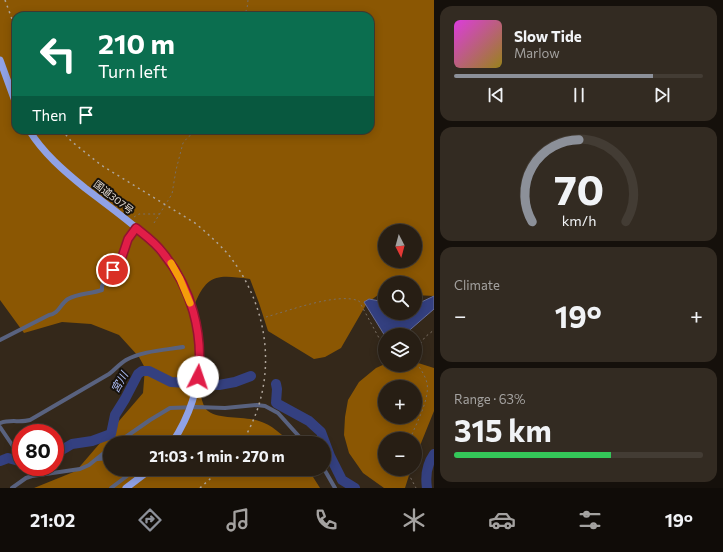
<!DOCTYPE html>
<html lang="en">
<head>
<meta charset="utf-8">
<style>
	body { margin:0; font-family:Commissioner,"Noto Sans JP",sans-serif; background:#332b22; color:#f1f3f6; height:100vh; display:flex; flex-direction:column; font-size:15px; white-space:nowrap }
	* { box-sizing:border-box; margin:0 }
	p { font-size:13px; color:#a4a2a0 }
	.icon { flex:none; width:22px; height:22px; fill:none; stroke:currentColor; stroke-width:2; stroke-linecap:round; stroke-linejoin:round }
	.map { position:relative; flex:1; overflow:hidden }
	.drawer { display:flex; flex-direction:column; gap:6px; padding:6px; background:#15100b; width:289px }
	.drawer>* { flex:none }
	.banner { position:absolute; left:12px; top:12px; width:362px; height:122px; border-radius:12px; box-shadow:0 2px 10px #0003,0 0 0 1px #433c34; background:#0b6e4f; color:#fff; overflow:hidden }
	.needle { width:26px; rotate:174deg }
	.tools { position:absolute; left:378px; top:224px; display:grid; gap:8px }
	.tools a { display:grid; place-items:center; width:44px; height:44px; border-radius:50%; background:#271e14; box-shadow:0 2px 10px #0003,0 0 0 1px #433c34; font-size:20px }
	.speed { position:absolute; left:12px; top:424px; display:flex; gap:8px; font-size:20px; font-weight:700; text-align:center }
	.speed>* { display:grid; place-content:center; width:52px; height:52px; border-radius:50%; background:#271e14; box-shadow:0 2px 10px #0003,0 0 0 1px #433c34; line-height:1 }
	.speed .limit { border:6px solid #d22; background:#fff; color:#111 }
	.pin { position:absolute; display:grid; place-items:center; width:34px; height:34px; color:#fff; margin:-17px; border:2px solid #fff; border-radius:50%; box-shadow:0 1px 4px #0007 }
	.me { position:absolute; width:44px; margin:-22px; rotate:4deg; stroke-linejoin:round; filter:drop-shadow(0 0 3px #0008) }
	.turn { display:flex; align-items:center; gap:14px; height:84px; padding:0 20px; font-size:18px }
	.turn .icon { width:52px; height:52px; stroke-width:2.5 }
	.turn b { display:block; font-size:28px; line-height:34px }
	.then { display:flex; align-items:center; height:38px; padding:0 20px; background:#0003; gap:8px; font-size:15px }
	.big { font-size:30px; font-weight:700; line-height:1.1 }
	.drawer .widget { flex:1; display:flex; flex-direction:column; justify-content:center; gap:6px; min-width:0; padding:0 14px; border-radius:12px; background:#332b22 }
	.drawer .dial { align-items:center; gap:0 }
	.dial svg { height:104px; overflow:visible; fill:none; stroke:#433c34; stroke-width:7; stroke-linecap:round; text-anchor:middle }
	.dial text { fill:#f1f3f6; stroke:none }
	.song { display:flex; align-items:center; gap:12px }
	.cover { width:48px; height:48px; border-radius:6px; background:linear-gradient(135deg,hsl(300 70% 55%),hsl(50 70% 35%)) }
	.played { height:4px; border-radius:2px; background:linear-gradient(90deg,#8c9099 80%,#433c34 80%) }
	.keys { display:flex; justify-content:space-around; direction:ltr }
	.heat { display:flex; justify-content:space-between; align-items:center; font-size:22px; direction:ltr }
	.charge { height:6px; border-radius:3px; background:linear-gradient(90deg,#34c759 63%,#433c34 0) }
	.trip { position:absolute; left:103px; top:436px; width:228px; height:40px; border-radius:20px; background:#271e14; box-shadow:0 2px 10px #0003,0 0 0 1px #433c34; font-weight:700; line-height:40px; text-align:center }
	.menu { display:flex; height:64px; justify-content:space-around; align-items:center; background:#100c08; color:#a4a2a0 }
	.menu .icon { width:28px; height:28px }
	.menu .selected { color:#8c9099 }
	.menu b { font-size:18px; color:#f1f3f6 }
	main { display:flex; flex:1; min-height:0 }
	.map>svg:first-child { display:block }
</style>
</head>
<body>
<main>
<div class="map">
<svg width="434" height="488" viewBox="0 0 434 488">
	<rect width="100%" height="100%" fill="#34281a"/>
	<g fill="#8b5703" fill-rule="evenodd">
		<path d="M0 0H434V296L415 295V283H385V295H378L367 303 341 348 325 357 314 359 268 331 259 303 250 279C218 275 207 273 194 306 195 325 195 401 208 411 220 420 245 416 259 421 272 425 281 434 291 443H110V469H308L320 488H34L76 471 143 393 145 368 139 357 119 335 91 324 62 322 24 333 0 300ZM16 16H370V130H16ZM385 231H415V261H385Z"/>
		<path d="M415 362 434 368V411L415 458V439H385V469H411L405 488H384L363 473 349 453 344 435 345 417 348 400 359 382 376 368 385 364V365H415ZM385 387H415V417H385Z"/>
	</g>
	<path fill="#344080" stroke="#686e99" d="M434 296V309L404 335H385V336L364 302 369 299 385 302V313H415V305Z"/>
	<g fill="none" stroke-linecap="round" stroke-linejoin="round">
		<g stroke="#344080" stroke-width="10">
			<path d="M276 384 277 389 276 403 309 421 321 432 330 456 342 480 355 488"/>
			<path d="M55 454 72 444 92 441 111 434 115 415 125 399 138 374 142 371H149L171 382 219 385 235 382 251 376"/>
			<path d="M0 461 8 458 19 461"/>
			<path d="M427 488C425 475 427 464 434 454"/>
		</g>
		<g stroke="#7a6f64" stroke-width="1" stroke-dasharray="2 3" stroke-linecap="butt">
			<path d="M243 16 247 9 248 0"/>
			<path d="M134 217 139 214H160"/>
			<path d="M154 223 172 194 176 170 183 143 188 137 199 130"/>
			<path d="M266 317C288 311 338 292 359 301L385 349"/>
			<path d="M415 352 425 337 434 330"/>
			<path d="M410 439C416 424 430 399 427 383 425 375 420 368 415 361"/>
			<path d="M406 469 416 488"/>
		</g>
		<g stroke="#59627f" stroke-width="4">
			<path d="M0 340 49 315C59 314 60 304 68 299 78 293 91 294 102 290V286L109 274 122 257 128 239 137 228"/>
			<path d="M0 423C11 419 20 423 30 420L109 374C115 370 119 364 126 360 142 351 165 350 183 347"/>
			<path d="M0 427 21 458"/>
			<path d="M117 443 150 420 170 408 196 407 225 408 257 405 265 406 278 413 305 443"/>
			<path d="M98 459 110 458"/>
			<path d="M27 467 32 476"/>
			<path d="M324 469 335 488"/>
			<path d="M12 488 26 478 32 476 80 469 89 465 110 448"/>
			<path d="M111 488 127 476V469"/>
		</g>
		<g stroke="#90a2e6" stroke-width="7">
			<path d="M0 60 16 104"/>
			<path d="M29 130C43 153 64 171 85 188 141 231 189 260 198 337 203 375 193 411 172 443"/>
			<path d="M126 488 151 469"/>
		</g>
		<g stroke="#aea59b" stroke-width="1.5" stroke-dasharray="2 4" stroke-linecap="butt">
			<path d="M5 0 16 30"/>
			<path d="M62 130 71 141 101 165 195 223C207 233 218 243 228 254 261 296 274 350 260 401 256 416 249 430 242 443"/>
			<path d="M200 488 221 469"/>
		</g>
	</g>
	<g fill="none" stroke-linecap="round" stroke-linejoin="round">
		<defs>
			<path id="route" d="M113 270 122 257 128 239 136 228C146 236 156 243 163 253 191 287 204 334 198 377"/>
		</defs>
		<use href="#route" stroke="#92132f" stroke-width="10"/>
		<use href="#route" stroke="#e11d48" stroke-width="7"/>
		<path stroke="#f59e0b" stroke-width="7" d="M171 263 180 279 190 303"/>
	</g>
	<g text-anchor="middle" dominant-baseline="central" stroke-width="4" stroke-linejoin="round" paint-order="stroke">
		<g font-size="10" fill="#e3dbd3" stroke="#17120c">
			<text transform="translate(114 197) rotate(38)">国道307号</text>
		</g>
		<g font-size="11" font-style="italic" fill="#b3c3fc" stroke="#17120c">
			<text transform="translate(119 382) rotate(-61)">宮川</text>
		</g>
	</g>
</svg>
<div class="tools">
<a><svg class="needle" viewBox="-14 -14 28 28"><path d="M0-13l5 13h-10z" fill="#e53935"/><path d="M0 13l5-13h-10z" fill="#a4a2a0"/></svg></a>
<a><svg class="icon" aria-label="search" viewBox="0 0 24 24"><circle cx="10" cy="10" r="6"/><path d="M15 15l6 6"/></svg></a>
<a><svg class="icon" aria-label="layers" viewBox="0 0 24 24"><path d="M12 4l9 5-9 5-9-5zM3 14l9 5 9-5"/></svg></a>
<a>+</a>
<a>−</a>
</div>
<div class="speed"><div class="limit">80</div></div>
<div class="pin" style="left:113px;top:270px;background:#d93025"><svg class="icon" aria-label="arrive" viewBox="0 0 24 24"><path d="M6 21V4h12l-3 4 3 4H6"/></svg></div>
<svg class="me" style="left:198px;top:377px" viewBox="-20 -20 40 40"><circle r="19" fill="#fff"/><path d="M0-13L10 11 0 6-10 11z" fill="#e11d48"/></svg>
<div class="trip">21:03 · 1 min · 270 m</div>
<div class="banner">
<div class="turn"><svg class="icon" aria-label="left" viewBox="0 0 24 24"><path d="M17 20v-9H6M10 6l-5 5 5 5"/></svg><div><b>210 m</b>Turn left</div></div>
<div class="then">Then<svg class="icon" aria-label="arrive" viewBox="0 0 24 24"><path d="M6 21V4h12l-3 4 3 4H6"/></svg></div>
</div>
</div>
<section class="drawer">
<div class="widget">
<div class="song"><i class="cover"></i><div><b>Slow Tide</b><p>Marlow</p></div></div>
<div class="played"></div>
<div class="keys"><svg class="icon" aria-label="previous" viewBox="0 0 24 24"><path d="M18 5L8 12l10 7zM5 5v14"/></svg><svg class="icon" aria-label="pause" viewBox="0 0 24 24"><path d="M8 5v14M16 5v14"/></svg><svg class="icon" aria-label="next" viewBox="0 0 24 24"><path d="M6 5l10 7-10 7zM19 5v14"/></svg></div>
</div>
<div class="widget dial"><svg viewBox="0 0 100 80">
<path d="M14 69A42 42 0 1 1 86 69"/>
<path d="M14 69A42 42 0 0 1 50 6" stroke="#8c9099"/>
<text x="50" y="56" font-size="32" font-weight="700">70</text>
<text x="50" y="72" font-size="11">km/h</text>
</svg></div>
<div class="widget"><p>Climate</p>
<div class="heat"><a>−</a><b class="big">19°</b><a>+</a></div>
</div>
<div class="widget"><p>Range · 63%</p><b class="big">315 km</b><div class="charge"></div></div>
</section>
</main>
<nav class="menu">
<b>21:02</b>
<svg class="icon selected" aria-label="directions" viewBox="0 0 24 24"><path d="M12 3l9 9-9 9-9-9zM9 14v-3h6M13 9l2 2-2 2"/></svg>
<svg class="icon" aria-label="music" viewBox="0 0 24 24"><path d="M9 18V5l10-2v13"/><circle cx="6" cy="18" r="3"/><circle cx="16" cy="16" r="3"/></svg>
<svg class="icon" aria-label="phone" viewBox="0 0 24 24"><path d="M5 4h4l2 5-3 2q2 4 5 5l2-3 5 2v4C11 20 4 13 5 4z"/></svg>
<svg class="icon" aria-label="climate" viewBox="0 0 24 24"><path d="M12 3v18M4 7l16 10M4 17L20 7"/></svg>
<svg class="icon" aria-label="car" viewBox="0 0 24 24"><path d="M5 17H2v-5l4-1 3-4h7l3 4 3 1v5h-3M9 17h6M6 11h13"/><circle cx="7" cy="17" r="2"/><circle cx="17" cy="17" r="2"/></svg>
<svg class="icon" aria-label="filters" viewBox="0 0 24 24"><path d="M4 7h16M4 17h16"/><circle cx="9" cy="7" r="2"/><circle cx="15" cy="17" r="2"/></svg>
<b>19°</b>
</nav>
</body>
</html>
